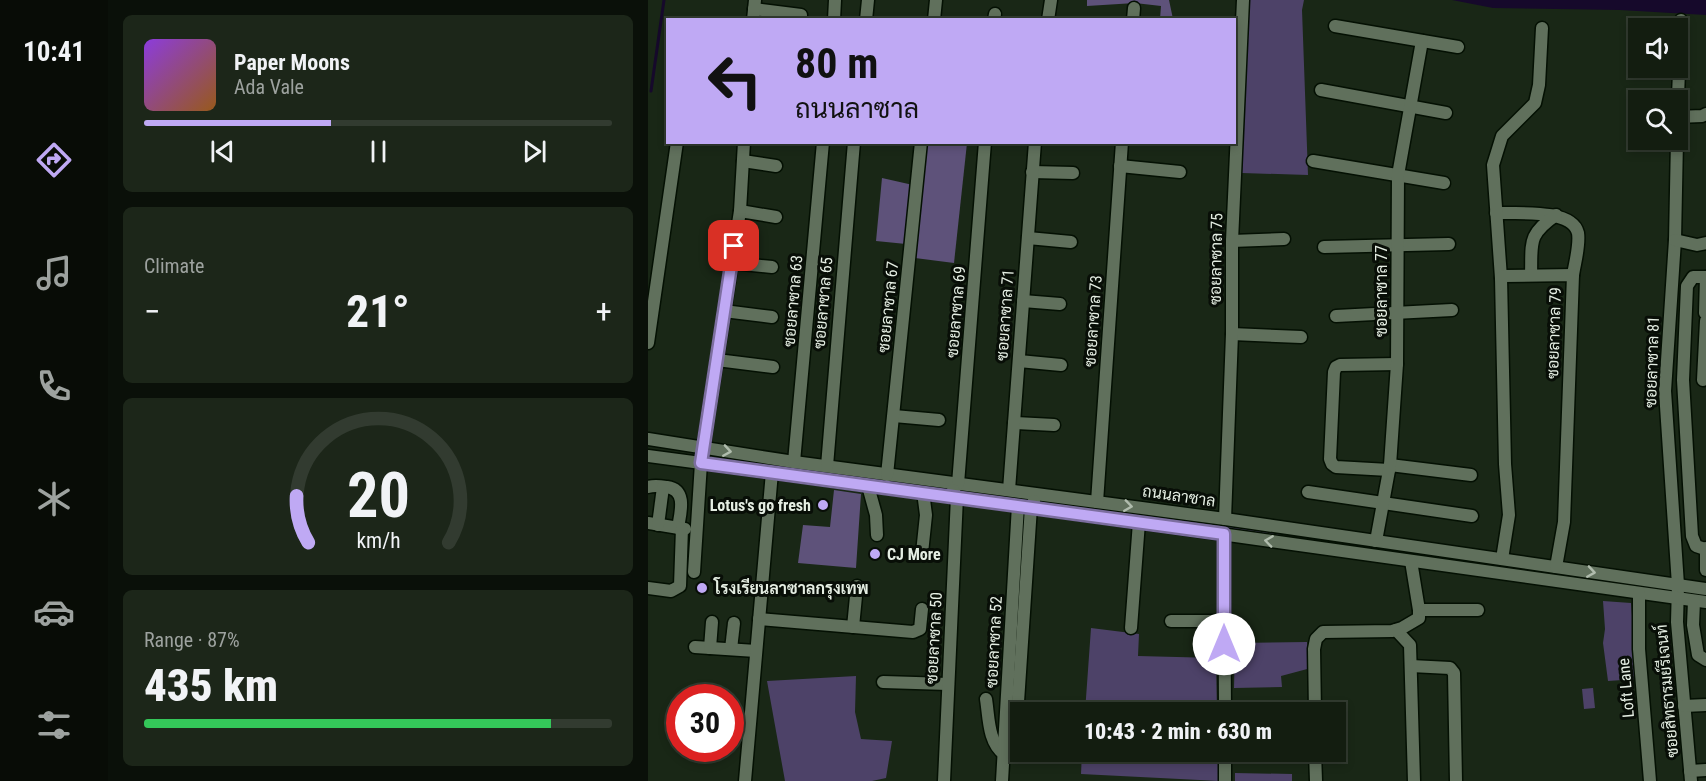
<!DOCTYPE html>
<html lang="en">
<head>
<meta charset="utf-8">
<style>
	body { margin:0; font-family:"Roboto Condensed",Sarabun,sans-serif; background:#1c2619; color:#f1f3f6; height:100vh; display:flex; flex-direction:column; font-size:22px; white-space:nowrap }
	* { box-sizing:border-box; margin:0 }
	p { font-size:20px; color:#9da29f }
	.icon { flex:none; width:33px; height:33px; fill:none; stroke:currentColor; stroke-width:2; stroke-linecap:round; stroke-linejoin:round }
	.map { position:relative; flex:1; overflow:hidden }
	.panel { display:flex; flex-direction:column; gap:15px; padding:15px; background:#0a1009; width:540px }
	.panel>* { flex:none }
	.hud { position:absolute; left:18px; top:18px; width:570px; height:126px; border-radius:0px; box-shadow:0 3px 9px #0003,0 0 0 2px #323b30; background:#bfa9f4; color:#111; overflow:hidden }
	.fabs { position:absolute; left:980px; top:18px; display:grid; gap:12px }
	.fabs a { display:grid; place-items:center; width:60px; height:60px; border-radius:0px; background:#131d10; box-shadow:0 3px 9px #0003,0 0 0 2px #323b30; font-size:30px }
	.speed { position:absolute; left:18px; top:684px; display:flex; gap:12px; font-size:30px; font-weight:700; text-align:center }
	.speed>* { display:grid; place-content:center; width:78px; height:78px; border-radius:50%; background:#131d10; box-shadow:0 3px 9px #0003,0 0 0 2px #323b30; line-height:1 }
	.speed .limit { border:9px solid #d22; background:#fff; color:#111 }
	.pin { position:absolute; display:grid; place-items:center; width:51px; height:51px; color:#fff; margin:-26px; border-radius:12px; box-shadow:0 3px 9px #0006 }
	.me { position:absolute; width:66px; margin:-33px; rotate:0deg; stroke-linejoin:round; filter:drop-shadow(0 0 4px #0008) }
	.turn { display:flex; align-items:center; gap:21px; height:126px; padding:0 30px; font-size:27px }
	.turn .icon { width:78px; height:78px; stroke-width:2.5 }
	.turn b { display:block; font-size:42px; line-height:51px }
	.big { font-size:45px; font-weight:800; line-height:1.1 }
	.panel .card { flex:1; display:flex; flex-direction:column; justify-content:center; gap:9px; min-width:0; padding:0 21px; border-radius:9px; background:#1c2619 }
	.panel .dial { align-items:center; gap:0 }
	.dial svg { height:156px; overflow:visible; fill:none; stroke:#323b30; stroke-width:7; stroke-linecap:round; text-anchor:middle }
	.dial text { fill:#f1f3f6; stroke:none }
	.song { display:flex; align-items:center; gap:18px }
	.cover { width:72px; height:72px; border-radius:9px; background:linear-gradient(135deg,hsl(270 70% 55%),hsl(30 70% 35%)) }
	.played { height:6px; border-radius:3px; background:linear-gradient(90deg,#bfa9f4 40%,#323b30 40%) }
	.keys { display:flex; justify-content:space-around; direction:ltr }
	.heat { display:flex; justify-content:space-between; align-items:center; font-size:33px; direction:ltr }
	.charge { height:9px; border-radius:4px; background:linear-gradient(90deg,#34c759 87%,#323b30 0) }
	.trip { position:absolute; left:362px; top:702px; width:336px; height:60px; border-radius:0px; background:#131d10; box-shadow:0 3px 9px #0003,0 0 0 2px #323b30; font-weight:800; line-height:60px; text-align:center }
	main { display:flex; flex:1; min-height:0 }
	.tab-bar { display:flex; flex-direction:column; width:108px; justify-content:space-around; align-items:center; background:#080c06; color:#9da29f }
	.tab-bar .icon { width:42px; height:42px }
	.tab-bar .on { color:#bfa9f4 }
	.tab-bar b { font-size:27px; color:#f1f3f6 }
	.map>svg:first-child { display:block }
</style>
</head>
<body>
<main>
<nav class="tab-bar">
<b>10:41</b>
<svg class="icon on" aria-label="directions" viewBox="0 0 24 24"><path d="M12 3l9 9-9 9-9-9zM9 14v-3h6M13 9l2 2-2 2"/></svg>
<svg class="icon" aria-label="music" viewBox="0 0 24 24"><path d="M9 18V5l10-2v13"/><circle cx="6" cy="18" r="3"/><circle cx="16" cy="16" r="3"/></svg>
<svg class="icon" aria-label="phone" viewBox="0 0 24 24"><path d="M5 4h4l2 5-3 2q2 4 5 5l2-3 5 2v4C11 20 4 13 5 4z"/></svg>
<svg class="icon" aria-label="climate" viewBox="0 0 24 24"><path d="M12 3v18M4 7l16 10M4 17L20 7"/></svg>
<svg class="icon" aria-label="car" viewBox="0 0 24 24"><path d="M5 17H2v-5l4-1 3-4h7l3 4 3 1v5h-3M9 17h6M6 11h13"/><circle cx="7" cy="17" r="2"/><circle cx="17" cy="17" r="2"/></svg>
<svg class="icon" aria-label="filters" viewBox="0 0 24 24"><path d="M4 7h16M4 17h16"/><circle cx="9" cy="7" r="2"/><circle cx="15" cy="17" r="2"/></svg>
</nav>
<section class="panel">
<div class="card">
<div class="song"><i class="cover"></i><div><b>Paper Moons</b><p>Ada Vale</p></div></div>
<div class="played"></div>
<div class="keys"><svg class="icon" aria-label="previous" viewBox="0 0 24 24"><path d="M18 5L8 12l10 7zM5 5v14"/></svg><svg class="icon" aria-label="pause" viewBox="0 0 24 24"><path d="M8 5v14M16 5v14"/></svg><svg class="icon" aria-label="next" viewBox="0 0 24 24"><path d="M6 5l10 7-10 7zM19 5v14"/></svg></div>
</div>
<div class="card"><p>Climate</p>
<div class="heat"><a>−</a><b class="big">21°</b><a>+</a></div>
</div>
<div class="card dial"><svg viewBox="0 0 100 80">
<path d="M14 69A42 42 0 1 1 86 69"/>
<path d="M14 69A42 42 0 0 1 8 45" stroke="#bfa9f4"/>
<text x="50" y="56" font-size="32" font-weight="700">20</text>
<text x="50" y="72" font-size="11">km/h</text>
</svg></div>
<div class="card"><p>Range · 87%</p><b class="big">435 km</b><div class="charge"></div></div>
</section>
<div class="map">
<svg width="1058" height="781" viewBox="0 0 1058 781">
	<rect width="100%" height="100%" fill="#192716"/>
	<g fill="#4d4268">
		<path d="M598 0H656L654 10 660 175 594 173Z"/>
		<path d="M400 499 618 531 644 538V539L467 513 399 501Z"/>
		<path d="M955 601 983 603 989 679 960 681 955 643 957 629Z"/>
		<path d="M443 628 491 634 490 656 568 658 569 712H437Z"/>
		<path d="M659 642 663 668 633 676 634 687 586 688 587 643Z"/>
		<path d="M208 676 207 712 213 739 244 741 238 778 224 781H137L119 681Z"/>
		<path d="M945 688 947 708 936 709 934 689Z"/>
		<path d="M434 752H570L571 781 433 774Z"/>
		<path d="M587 773 644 774V781H587Z"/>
	</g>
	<g fill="#5e527a">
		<path d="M439 0H521L525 19H512L513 6 487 3 439 6Z"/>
		<path d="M279 143H319L306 263 267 258Z"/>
		<path d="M234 178 265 185 258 244 228 241Z"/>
		<path d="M186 490 213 494 208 568 150 563 155 525 182 527Z"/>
	</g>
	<path fill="#16092b" d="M804 0H1058V15L972 10 845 8Z"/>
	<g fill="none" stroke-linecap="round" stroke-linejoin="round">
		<path stroke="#16092b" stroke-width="3" d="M3 91 16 0"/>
		<defs>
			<g id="minor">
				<path d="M106 9 153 15"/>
				<path d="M105 20 107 0"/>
				<path d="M186 20 187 0"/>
				<path d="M218 20 220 0"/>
				<path d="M286 20 288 0"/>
				<path d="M346 20 347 14"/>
				<path d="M400 20 403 0"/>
				<path d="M485 20 486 8"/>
				<path d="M687 26 810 47"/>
				<path d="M673 90 798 113"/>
				<path d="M1029 117 1054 116 1058 114"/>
				<path d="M1029 122 1033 20"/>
				<path d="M1029 140 1027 240 1017 391 1030 585 1029 622 1043 781"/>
				<path d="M95 161 128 166"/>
				<path d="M665 161 796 183"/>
				<path d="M472 166 532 172"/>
				<path d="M384 172 425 173"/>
				<path d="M92 211 128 217"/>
				<path d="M848 213C868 214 924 208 930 233 932 245 927 262 925 275"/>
				<path d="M380 238 423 242"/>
				<path d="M1027 240 1049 245 1058 243"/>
				<path d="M584 241 636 239"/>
				<path d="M676 247 801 244"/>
				<path d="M84 263 124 267"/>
				<path d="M883 275C884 243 879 235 908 215"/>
				<path d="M853 278 845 165 854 136 887 103 891 85 894 28"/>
				<path d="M375 301 412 304"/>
				<path d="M76 311 124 317"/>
				<path d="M1057 313 1058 277"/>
				<path d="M688 316 804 310"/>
				<path d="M584 334 653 337"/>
				<path d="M0 343 29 142"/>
				<path d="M69 360 125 367"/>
				<path d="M371 361 413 365"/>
				<path d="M1055 380 1058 321"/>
				<path d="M246 416 291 420"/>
				<path d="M366 423 406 425"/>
				<path d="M0 439 146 462 577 519 1058 589"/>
				<path d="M0 456 309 497 1058 602"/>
				<path d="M146 462 175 142"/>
				<path d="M742 465 823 475"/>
				<path d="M179 466 206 142"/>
				<path d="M741 470 688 467 684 464 682 459 686 372 688 367 692 365 749 364"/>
				<path d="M239 475 273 142"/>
				<path d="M310 484 337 142"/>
				<path d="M220 486 228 515 229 535"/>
				<path d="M0 487C6 485 12 486 19 487 40 490 32 514 30 528"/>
				<path d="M361 490 387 142"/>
				<path d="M660 492 824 516"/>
				<path d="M449 502 474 142"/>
				<path d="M577 519 584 334V241L595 0"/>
				<path d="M0 523 37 529"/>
				<path d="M10 525 15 487"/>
				<path d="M576 534 577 712"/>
				<path d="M728 541 742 465 749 364 750 175 774 41"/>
				<path d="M1058 548V570"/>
				<path d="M1057 549 1048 546 1044 536 1035 380 1039 286 1045 277H1058"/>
				<path d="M274 553 278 515 275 492"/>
				<path d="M854 559 861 515 857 464 853 278 856 276 925 275 916 522 908 567"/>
				<path d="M46 572 53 463 92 211 96 142"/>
				<path d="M0 588 23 591 32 586 34 528"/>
				<path d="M991 593V649L1002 781"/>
				<path d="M1046 601 1045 625 1050 655 1058 660"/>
				<path d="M771 610H830"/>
				<path d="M111 619 265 632 272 629 274 609"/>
				<path d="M523 621H576"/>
				<path d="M205 627 209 586"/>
				<path d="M483 628 491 522"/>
				<path d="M748 630 762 645 766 781"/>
				<path d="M47 647 108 651"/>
				<path d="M62 648 64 622"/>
				<path d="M83 649 86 623"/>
				<path d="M763 666 802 668 806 673 808 781"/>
				<path d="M235 682 300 684"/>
				<path d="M338 699C341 718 340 742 356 754"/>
				<path d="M1036 706 1058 705"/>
				<path d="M667 712 666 649 668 639 675 632 744 631 754 628 771 618V610L763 561"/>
				<path d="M372 737 368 732 383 507 386 501"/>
				<path d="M577 752V781"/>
				<path d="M667 752 668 781"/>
				<path d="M1042 771 1058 770"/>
				<path d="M97 781 124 472"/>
				<path d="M296 781 309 497 305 490"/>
				<path d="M354 781 370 505"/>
			</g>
		</defs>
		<use href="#minor" stroke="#041003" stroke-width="15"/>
		<use href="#minor" stroke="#60705c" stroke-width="12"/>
	</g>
	<defs><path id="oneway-chevron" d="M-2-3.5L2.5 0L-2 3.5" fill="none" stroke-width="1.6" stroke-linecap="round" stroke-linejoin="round" transform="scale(1.5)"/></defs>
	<g stroke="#b0bcad">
		<use href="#oneway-chevron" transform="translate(79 451) rotate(9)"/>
		<use href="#oneway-chevron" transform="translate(480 506) rotate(8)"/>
		<use href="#oneway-chevron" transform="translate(621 541) rotate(-172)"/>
		<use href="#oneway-chevron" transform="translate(943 572) rotate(9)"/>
	</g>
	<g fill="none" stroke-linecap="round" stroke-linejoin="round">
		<defs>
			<path id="route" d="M86 246 53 463 576 534V644"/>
		</defs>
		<use href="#route" stroke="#7c6e9f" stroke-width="15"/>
		<use href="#route" stroke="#bfa9f4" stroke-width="10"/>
	</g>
	<g fill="#bfa9f4" stroke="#080e07" stroke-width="2">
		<circle cx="175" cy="505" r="6"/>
		<circle cx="227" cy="554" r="6"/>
		<circle cx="54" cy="588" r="6"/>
	</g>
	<g text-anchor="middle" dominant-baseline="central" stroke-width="6" stroke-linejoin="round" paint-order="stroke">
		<g font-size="16" fill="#e5eee3" stroke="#080e07">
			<text transform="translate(568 259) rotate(-89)">ซอยลาซาล 75</text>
			<text transform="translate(733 291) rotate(-90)">ซอยลาซาล 77</text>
			<text transform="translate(145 301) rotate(-85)">ซอยลาซาล 63</text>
			<text transform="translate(175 303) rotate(-85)">ซอยลาซาล 65</text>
			<text transform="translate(240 307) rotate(-84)">ซอยลาซาล 67</text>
			<text transform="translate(308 312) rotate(-85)">ซอยลาซาล 69</text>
			<text transform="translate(357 315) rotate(-86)">ซอยลาซาล 71</text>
			<text transform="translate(445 321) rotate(-86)">ซอยลาซาล 73</text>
			<text transform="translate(906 333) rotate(-88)">ซอยลาซาล 79</text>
			<text transform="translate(1004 362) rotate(-88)">ซอยลาซาล 81</text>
			<text transform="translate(531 496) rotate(8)">ถนนลาซาล</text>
			<text transform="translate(286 638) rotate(-87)">ซอยลาซาล 50</text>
			<text transform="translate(346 642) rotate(-87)">ซอยลาซาล 52</text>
			<text transform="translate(978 688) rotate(-95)">Loft Lane</text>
			<text transform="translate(1019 691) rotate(-95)">ซอยสิทธารมย์รีเจนท์</text>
		</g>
		<g font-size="16" font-weight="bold" fill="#e5eee3" stroke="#080e07" text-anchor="start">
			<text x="163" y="505" text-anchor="end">Lotus's go fresh</text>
			<text x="239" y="554">CJ More</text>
			<text x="66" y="588">โรงเรียนลาซาลกรุงเทพ</text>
		</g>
	</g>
</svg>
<div class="fabs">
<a><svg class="icon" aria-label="sound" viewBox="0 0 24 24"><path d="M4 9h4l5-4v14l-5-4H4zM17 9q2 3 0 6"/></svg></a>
<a><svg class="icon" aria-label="search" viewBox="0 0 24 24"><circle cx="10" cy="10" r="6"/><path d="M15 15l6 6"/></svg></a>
</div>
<div class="speed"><div class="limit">30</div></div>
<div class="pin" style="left:86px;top:246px;background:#d93025"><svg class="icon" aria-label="arrive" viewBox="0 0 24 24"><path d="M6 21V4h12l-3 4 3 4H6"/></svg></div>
<svg class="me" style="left:576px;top:644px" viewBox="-20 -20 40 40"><circle r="19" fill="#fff"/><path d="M0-13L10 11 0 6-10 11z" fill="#bfa9f4"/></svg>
<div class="trip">10:43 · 2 min · 630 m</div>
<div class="hud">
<div class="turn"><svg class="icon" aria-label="left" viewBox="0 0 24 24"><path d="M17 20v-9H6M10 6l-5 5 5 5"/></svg><div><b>80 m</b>ถนนลาซาล</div></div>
</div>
</div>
</main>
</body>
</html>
